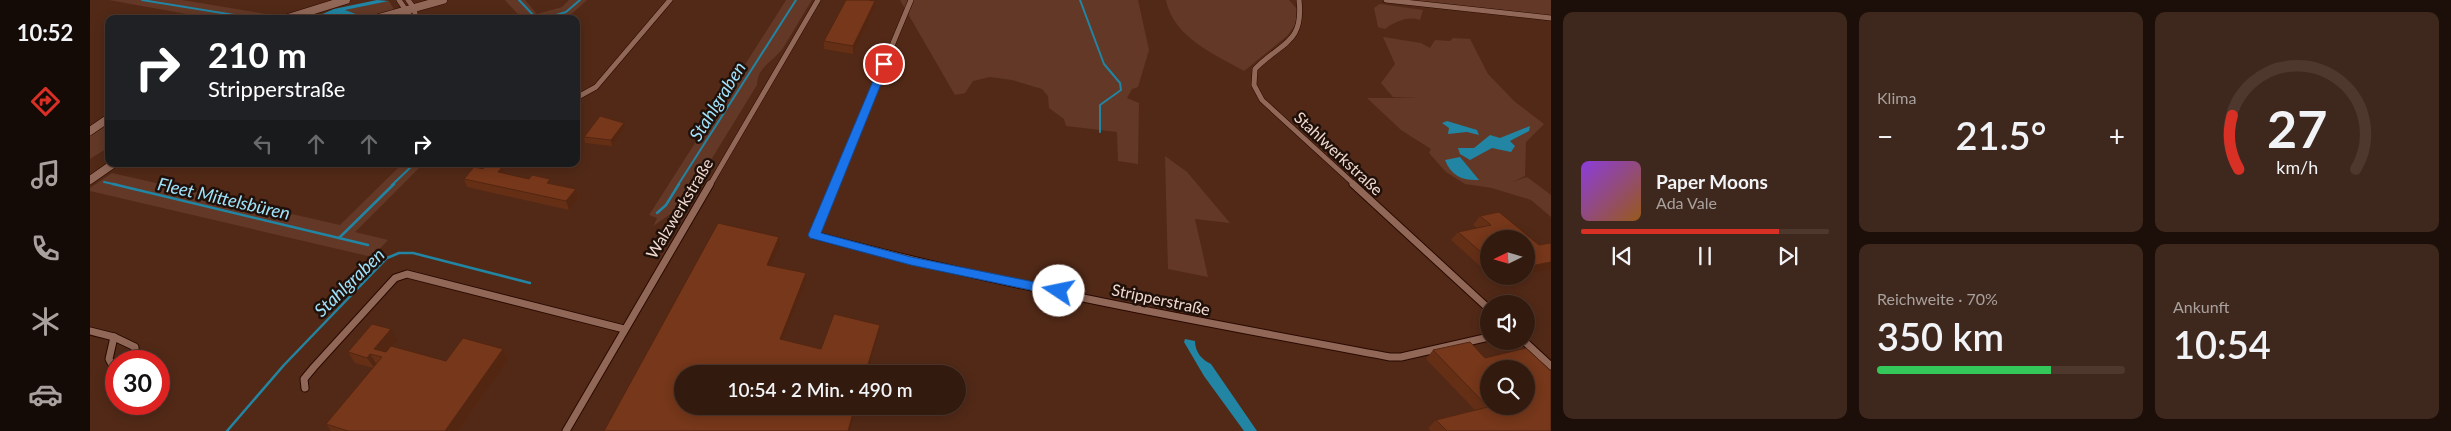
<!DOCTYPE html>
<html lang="de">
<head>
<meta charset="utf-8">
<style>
	body { margin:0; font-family:Lato,sans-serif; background:#3e271c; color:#f1f3f6; height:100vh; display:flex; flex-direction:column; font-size:19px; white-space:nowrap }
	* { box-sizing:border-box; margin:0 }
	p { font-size:16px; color:#a9a19e }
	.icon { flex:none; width:28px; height:28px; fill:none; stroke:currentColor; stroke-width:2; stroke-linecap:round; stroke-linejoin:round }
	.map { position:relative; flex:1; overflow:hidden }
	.details { display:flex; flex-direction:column; gap:12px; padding:12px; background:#1c0e08; width:900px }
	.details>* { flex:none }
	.banner { position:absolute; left:15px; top:15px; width:475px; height:152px; border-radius:10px; box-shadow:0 2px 12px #0003,0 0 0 1px #4e382e; background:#202124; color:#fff; overflow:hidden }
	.needle { width:32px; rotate:265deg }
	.fabs { position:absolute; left:1390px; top:230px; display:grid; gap:10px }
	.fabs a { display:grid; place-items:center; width:55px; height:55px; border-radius:50%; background:#331a0e; box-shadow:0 2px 12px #0003,0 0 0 1px #4e382e; font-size:25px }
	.speed { position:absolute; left:15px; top:350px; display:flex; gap:10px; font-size:25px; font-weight:700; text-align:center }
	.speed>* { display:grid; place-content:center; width:65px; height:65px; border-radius:50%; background:#331a0e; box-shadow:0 2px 12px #0003,0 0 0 1px #4e382e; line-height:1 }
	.speed .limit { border:8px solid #d22; background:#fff; color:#111 }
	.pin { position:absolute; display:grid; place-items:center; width:42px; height:42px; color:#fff; margin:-21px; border:2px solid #fff; border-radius:50%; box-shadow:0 1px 5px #0007 }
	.me { position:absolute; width:55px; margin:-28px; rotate:281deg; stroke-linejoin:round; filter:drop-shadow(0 0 4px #0008) }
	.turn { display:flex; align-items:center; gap:18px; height:105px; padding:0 20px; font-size:22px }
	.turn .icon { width:65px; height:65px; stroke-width:2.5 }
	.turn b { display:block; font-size:35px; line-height:42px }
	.lanes { display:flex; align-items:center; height:48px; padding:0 20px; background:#0003; justify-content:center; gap:25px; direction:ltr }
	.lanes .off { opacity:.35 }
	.big { font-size:38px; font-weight:600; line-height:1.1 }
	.details .card { flex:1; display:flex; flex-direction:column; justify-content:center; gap:8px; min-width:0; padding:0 18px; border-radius:10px; background:#3e271c }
	.details .dial { align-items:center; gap:0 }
	.dial svg { height:130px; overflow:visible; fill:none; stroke:#4e382e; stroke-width:7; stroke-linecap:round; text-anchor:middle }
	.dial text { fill:#f1f3f6; stroke:none }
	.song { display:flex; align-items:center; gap:15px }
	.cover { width:60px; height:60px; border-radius:8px; background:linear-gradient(135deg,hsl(270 70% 55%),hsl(30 70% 35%)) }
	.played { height:5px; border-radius:2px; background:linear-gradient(90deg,#d93025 80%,#4e382e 80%) }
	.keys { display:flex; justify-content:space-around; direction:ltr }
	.heat { display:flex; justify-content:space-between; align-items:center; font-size:28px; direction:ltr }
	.charge { height:8px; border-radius:4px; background:linear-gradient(90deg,#34c759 70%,#4e382e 0) }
	.details .tiles { flex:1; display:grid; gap:12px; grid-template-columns:repeat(3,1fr) }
	.card:first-child { grid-row:span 2 }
	.trip { position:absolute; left:584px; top:365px; width:292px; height:50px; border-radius:25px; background:#331a0e; box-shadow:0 2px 12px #0003,0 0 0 1px #4e382e; font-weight:600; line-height:50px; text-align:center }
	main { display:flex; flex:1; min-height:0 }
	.menu { display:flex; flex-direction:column; width:90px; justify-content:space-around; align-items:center; background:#140a06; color:#a9a19e }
	.menu .icon { width:35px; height:35px }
	.menu .current { color:#d93025 }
	.menu b { font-size:22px; color:#f1f3f6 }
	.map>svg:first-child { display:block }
</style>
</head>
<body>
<main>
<nav class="menu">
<b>10:52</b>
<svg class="icon current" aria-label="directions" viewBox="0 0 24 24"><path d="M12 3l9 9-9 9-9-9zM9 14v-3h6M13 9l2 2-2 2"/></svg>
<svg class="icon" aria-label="music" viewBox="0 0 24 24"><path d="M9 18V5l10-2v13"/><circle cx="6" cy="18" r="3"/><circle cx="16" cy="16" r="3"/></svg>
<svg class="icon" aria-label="phone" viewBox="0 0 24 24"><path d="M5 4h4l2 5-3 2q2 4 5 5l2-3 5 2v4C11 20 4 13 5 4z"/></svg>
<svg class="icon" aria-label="climate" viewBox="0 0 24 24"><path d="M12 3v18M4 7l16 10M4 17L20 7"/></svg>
<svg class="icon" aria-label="car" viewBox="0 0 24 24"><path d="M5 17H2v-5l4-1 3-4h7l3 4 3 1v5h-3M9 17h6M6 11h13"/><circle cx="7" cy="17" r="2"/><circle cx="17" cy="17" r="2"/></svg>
</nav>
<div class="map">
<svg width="1461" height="431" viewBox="0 0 1461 431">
	<rect width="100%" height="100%" fill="#442213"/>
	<path fill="#522917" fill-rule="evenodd" d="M0 0H696L559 215 567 217 563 225 599 196 666 86 667 77 674 65 687 55 722 0H1461V431H0ZM19 19H486V164H19ZM1399 239H1436V276H1399ZM1399 304H1436V341H1399ZM26 361H69V404H26ZM1399 369H1436V406H1399ZM592 374H868V406H592Z"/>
	<g fill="#633826">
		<path d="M19 0H92L189 16 182 19H124Z"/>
		<path d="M415 0H435L447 14 472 7 479 0H497L476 19H432Z"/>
		<path d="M696 0H722C712 16 703 32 693 48 683 62 667 67 667 85L599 196 589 204 588 209 563 226 567 218 559 215Z"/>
		<path d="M810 0H1048L1059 50 1048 87 1042 89 1037 98 1049 103 1048 164 1028 161 1027 132 976 126 974 119 959 108 958 96 952 89 922 80 900 77 883 81 875 93 865 95Z"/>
		<path d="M1076 0H1199L1207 9 1206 24 1197 36 1154 71C1124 54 1083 37 1076 0Z"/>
		<path d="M1315 0H1461V16Z"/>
		<path d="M299 1 305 11 277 19H229C242 13 252 16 266 14L254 10Z"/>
		<path d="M1290 4 1333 10 1330 20C1318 16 1306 21 1295 29L1288 27 1284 8Z"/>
		<path d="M1293 37 1331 43 1340 48 1345 40 1360 41 1363 38 1380 39 1398 74 1424 101 1454 124 1436 142 1435 176 1422 182 1437 177 1461 195V217L1441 200 1402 188 1375 184 1356 172 1339 153 1341 149 1311 130 1277 98H1330L1303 97 1291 83 1305 64Z"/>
		<path d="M19 120V147L0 159V132Z"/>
		<path d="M1075 156 1097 172 1140 223 1105 219 1118 277 1078 269Z"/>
		<path d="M312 164H350L332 165 265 232 298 240 282 257 0 191V188L22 173 250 225Z"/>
	</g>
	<g fill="#2185a3">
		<path d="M287 0 299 1 255 10 266 14 267 16 263 17 240 14 229 19H221L244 9Z"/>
		<path d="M1357 121 1387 130 1389 135 1377 132 1358 134 1359 128 1352 123Z"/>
		<path d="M1440 126 1439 131 1420 141 1425 146 1421 152 1402 148 1380 160 1370 154 1368 148H1384L1400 135 1410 138Z"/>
		<path d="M1370 157 1389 180C1373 181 1361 176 1355 160Z"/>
		<path d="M1095 339 1105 341C1105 352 1112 360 1121 364L1167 431H1154L1114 376 1094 342Z"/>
	</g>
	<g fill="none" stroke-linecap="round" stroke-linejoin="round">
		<g stroke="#2185a3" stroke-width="2">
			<path d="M52 0 169 19"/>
			<path d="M429 0 447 19"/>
			<path d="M990 0 1014 64 1030 83 1031 90 1010 105V132"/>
			<path d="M453 19 476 12 490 0"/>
			<path d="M14 182 28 185"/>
			<path d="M302 185 324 164"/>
			<path d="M588 185 706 0"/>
		</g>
		<g stroke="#2185a3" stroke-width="2.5">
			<path d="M23 184 249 238 304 184"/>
			<path d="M567 213 576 205 589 184"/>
			<path d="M249 238 278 245"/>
			<path d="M137 431 194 365 297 258 309 253H323L440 283"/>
		</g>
		<defs>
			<g id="street-far1">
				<path d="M309 0 322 19"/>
				<path d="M318 0 324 8 326 19"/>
				<path d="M1209 0C1214 44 1191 42 1165 69L1164 85 1172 100 1265 185"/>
				<path d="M1296 0 1461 18"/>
				<path d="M486 98 506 87 580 0"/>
				<path d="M620 185 728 0"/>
				<path d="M744 185 821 0"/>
			</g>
			<g id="street">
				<path d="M745 184 724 235C914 286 1107 321 1300 357H1311L1399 337"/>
				<path d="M1263 184 1399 309"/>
				<path d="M0 331 24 337 45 347V353L36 361"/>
				<path d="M24 337 19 359 21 363 26 364"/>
				<path d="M1434 341 1461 366"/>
				<path d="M215 388 214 379 224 367 305 278 317 274 534 329"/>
				<path d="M476 431 620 184"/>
			</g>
			<g id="secondary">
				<path d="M195 19 256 0"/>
				<path d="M285 19 353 0"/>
				<path d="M0 131 19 118"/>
				<path d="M0 180 23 164"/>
			</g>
		</defs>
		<use href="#street-far1" stroke="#290900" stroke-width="6"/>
		<use href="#street" stroke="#290900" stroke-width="9"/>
		<use href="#secondary" stroke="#290900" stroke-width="9"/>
		<use href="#street-far1" stroke="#916858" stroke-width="5"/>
		<use href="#street" stroke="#916858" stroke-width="7"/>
		<use href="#secondary" stroke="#916858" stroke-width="8"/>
	</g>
	<g fill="#652f16">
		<path d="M784 9 763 54 734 49V41Z"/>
		<path d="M535 128 522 146 495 143 494 137Z"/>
		<path d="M393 169 486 189 488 198 479 210 377 187 374 179Z"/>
		<path d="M1409 212 1449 245 1460 243 1461 244V269L1436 274V239H1399V274L1361 240 1368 232 1387 228 1383 225 1390 216Z"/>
		<path d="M1401 276H1425L1406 280Z"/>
		<path d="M308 340 303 347 356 361 413 349 418 360 368 431H241L236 424 283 368 265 363 258 352Z"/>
		<path d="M1343 350 1395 358 1461 431H1341L1338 428 1346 420 1385 410 1336 359Z"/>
	</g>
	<g fill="#532612">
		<path d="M785 1 784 9 763 54V46Z"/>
		<path d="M534 123 535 128 522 146 521 140Z"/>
		<path d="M412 167 416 175 408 172Z"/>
		<path d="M486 189 488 198 479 210 476 201Z"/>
		<path d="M689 237 690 245 677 273V265Z"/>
		<path d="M1461 262V269L1436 274V267Z"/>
		<path d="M716 273V282L690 347V339Z"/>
		<path d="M1410 276H1425L1406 280Z"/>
		<path d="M790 325 789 333 777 374H775Z"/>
		<path d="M301 329 308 340 293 359 284 349Z"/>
		<path d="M413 349 418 360 368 431H355Z"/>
		<path d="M280 354 287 365 285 369 277 358Z"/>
		<path d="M765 406H767L760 431H758Z"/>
	</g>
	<g fill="#76371a" stroke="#532612" fill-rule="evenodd">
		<path d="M756 0H778L785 1 763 46 734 41Z"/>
		<path d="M510 116 534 123 521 140 494 137Z"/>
		<path d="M395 166 412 167 408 172 439 179 442 175 460 179 457 183 486 189 476 201 374 179 384 167 393 169Z"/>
		<path d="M1409 212 1449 245 1460 243 1461 244V262L1436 267V239H1399V259L1368 232 1401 225 1390 216Z"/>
		<path d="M628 223 689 237 677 265 716 273 690 339 731 349 744 314 790 325 775 374H592V406H765L758 431H514Z"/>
		<path d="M282 324 301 329 284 349 296 352 301 346 356 361 373 338 413 349 355 431H258L236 424 292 357 280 354 277 358 258 352Z"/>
		<path d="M1380 342 1395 358 1436 348 1461 371V431H1357L1346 420 1398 407 1343 350ZM1399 369H1436V406H1399Z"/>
	</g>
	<path fill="#1a73e8" stroke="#114b97" d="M791 62 799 64 731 233 821 257 969 287 975 291 974 295 969 296 821 265 720 238 718 235Z"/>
	<g text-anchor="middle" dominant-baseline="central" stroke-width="5" stroke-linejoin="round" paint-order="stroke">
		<g font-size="16" fill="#f0d9cf" stroke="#20100a">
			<text transform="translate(1249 153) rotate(43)">Stahlwerkstraße</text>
			<text transform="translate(589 208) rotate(-59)">Walzwerkstraße</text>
			<text transform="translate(1071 299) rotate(12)">Stripperstraße</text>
		</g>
		<g font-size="18" font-style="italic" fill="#9fe3fd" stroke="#20100a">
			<text transform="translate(627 101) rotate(-58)">Stahlgraben</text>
			<text transform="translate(134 198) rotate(13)">Fleet Mittelsbüren</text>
			<text transform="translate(259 282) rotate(-44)">Stahlgraben</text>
		</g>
	</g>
</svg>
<div class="fabs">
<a><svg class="needle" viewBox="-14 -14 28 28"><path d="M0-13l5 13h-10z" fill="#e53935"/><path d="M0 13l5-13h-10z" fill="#a9a19e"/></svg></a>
<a><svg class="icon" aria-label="sound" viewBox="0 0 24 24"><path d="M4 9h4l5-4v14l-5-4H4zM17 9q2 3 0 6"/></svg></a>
<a><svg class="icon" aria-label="search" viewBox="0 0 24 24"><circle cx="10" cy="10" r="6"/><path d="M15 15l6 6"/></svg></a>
</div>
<div class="speed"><div class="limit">30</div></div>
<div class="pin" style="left:794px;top:64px;background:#d93025"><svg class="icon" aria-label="arrive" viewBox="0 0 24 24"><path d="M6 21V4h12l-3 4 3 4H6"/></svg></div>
<svg class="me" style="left:969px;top:291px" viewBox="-20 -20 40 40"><circle r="19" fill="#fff"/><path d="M0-13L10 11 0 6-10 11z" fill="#1a73e8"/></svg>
<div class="trip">10:54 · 2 Min. · 490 m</div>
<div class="banner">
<div class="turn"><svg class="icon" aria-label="right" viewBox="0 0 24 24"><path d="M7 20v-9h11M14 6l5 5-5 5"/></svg><div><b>210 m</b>Stripperstraße</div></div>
<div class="lanes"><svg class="icon off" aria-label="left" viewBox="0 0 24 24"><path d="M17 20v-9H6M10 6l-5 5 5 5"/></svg><svg class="icon off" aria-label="ahead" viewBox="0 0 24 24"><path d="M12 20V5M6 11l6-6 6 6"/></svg><svg class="icon off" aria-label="ahead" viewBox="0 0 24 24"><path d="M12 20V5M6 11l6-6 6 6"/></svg><svg class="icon" aria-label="right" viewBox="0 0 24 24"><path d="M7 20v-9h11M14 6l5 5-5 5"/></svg></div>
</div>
</div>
<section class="details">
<div class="tiles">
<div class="card">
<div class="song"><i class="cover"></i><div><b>Paper Moons</b><p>Ada Vale</p></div></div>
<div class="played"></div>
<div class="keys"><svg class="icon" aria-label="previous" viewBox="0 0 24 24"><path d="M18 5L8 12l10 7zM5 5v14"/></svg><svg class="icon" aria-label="pause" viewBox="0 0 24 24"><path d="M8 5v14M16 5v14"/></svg><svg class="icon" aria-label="next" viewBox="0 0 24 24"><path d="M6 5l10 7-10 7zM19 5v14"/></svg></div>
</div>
<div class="card"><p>Klima</p>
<div class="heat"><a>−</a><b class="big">21.5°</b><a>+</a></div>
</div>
<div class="card dial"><svg viewBox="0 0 100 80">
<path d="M14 69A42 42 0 1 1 86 69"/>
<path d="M14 69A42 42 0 0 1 10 36" stroke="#d93025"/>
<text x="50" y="56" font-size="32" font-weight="700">27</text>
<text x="50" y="72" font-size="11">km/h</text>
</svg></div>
<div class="card"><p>Reichweite · 70%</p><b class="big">350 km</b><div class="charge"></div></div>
<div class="card"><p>Ankunft</p><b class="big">10:54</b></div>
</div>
</section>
</main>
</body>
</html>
